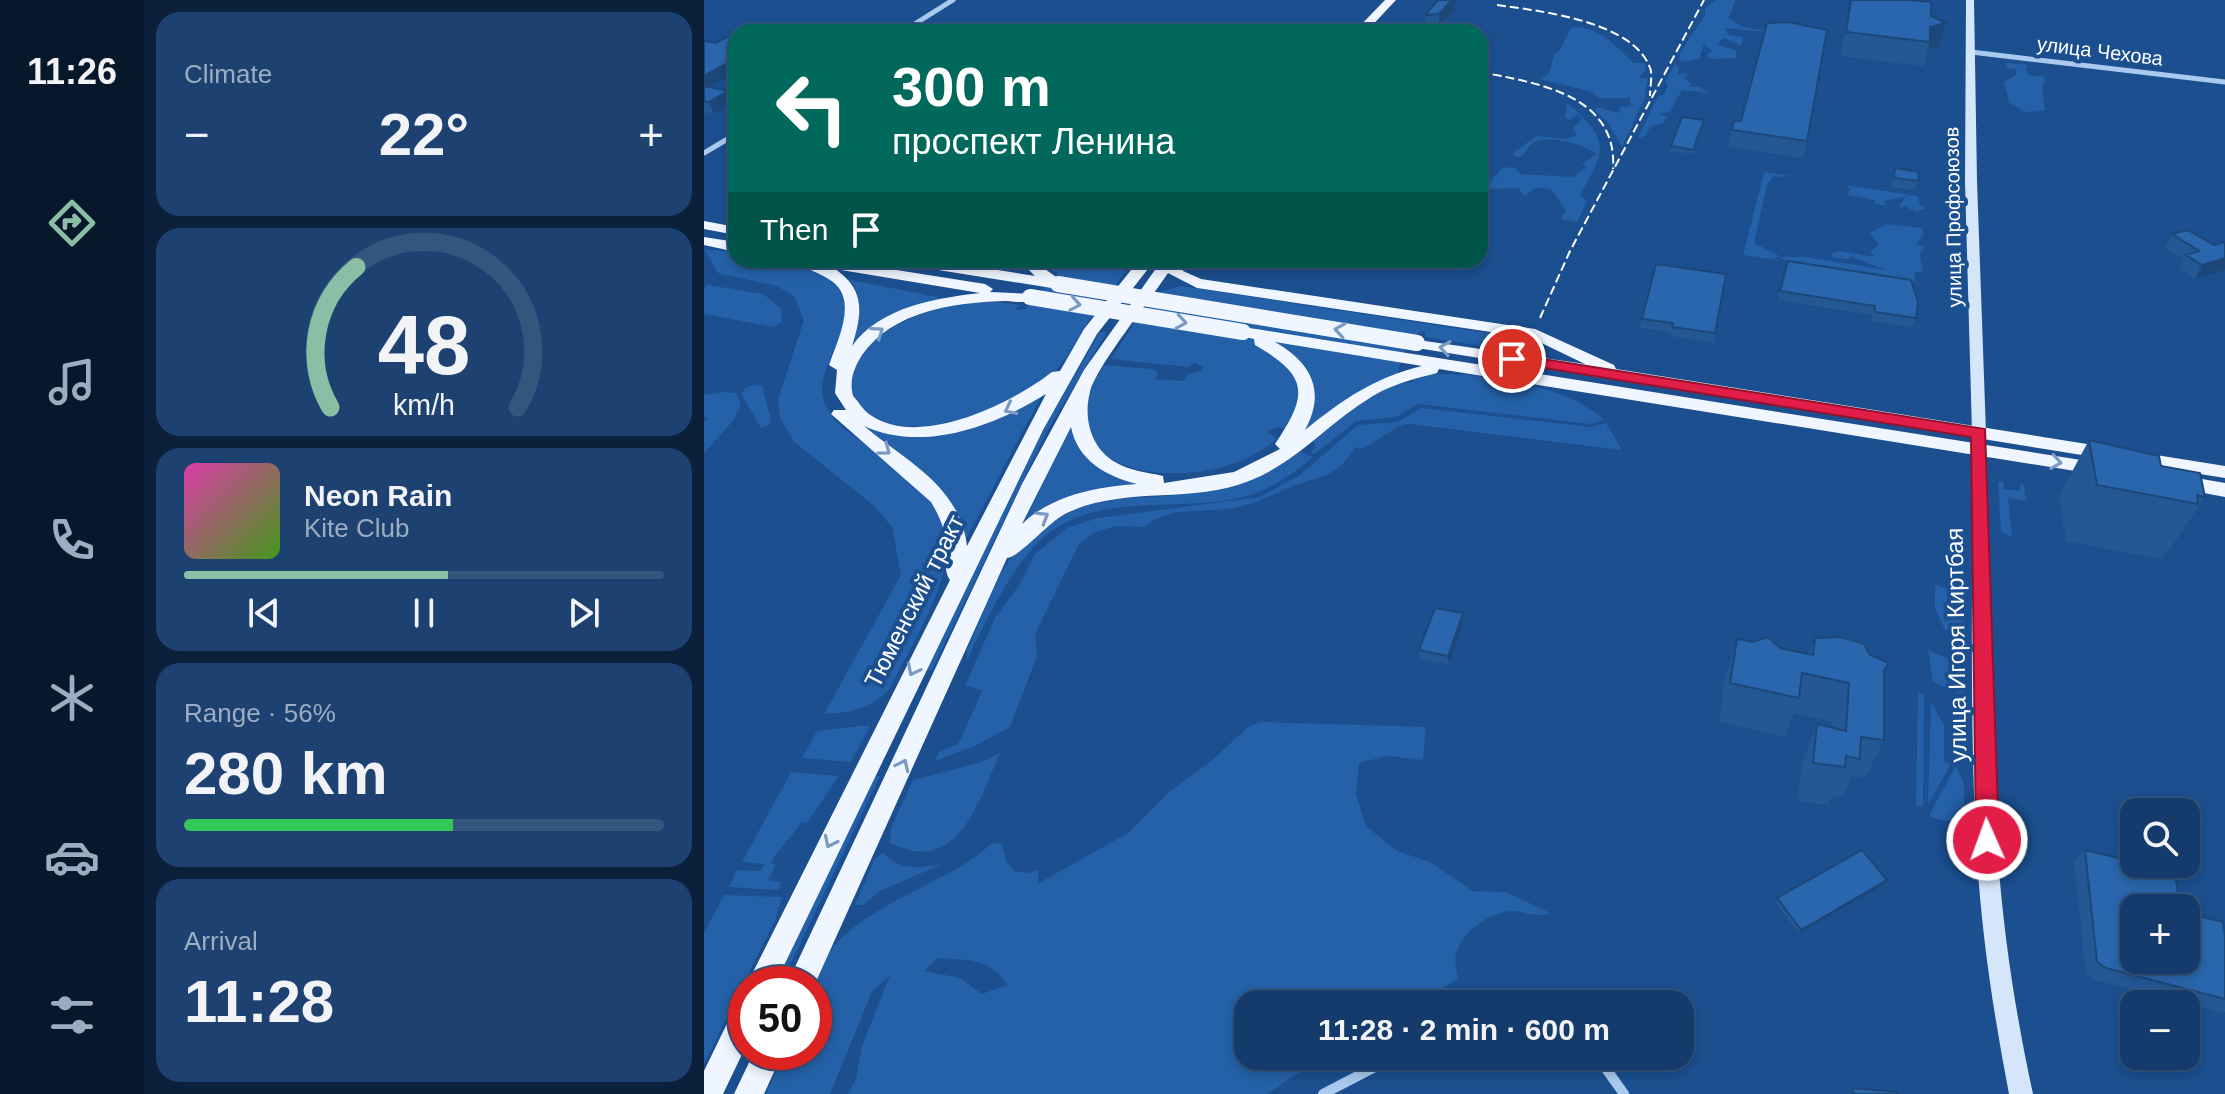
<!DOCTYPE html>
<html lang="en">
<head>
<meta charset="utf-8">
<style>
	body { margin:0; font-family:Arial,sans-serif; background:#1d4271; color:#f1f3f6; height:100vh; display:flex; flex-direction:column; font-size:30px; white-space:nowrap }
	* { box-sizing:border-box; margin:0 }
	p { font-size:26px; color:#9dadc1 }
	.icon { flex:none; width:44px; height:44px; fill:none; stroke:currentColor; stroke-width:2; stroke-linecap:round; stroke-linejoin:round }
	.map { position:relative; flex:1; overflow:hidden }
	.side { display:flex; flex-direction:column; gap:12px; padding:12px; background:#0b203b; width:560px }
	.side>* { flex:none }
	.hud { position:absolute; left:24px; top:24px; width:760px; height:244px; border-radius:24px; box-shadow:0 4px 12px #0003,0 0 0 2px #33557e; background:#00695c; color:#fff; overflow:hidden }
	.tools { position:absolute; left:1416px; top:798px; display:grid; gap:16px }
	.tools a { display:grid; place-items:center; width:80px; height:80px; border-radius:16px; background:#143b6b; box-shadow:0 4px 12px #0003,0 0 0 2px #33557e; font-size:40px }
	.speed { position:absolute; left:24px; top:966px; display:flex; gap:16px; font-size:40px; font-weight:700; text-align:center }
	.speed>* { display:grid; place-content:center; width:104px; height:104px; border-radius:50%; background:#143b6b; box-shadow:0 4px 12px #0003,0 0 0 2px #33557e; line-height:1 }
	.speed .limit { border:12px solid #d22; background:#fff; color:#111 }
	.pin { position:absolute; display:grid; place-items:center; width:68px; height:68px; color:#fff; margin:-34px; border:4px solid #fff; border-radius:50%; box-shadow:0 2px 8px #0007 }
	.me { position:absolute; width:88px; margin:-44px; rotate:358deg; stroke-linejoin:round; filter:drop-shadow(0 0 6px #0008) }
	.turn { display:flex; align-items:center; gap:28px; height:168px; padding:0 32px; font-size:36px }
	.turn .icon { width:104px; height:104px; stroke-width:2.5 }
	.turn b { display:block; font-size:56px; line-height:68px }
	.then { display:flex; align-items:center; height:76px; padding:0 32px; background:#0003; gap:16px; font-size:30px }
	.big { font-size:60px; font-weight:600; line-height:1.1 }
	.side .card { flex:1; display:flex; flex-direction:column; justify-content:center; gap:12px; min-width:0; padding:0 28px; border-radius:24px; background:#1d4271 }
	.side .dial { align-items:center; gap:0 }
	.dial svg { height:208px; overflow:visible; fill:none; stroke:#33557e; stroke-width:7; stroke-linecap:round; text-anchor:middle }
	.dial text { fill:#f1f3f6; stroke:none }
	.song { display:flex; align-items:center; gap:24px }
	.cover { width:96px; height:96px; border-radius:12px; background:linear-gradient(135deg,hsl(320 70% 55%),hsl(100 70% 35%)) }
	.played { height:8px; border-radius:4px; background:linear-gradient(90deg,#8abfa5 55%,#33557e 55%) }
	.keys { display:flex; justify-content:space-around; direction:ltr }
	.heat { display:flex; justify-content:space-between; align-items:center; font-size:44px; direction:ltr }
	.charge { height:12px; border-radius:6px; background:linear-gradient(90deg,#34c759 56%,#33557e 0) }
	.trip { position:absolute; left:530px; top:990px; width:460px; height:80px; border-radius:24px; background:#143b6b; box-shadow:0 4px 12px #0003,0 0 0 2px #33557e; font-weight:600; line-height:80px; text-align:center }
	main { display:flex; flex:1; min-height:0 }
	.tab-bar { display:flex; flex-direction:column; width:144px; justify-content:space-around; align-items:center; background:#08182b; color:#9dadc1 }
	.tab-bar .icon { width:56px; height:56px }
	.tab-bar .active { color:#8abfa5 }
	.tab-bar b { font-size:36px; color:#f1f3f6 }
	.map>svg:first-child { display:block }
</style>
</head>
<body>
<main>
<nav class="tab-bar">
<b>11:26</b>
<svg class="icon active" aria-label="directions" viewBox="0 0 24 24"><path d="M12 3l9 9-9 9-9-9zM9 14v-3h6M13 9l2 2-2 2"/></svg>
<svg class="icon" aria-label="music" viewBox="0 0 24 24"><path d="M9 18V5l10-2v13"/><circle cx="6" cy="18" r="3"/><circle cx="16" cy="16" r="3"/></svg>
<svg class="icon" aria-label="phone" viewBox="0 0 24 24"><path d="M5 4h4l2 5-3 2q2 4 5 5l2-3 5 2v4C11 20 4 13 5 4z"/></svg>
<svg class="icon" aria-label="climate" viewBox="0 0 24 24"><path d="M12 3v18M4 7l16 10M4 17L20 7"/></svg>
<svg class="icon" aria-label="car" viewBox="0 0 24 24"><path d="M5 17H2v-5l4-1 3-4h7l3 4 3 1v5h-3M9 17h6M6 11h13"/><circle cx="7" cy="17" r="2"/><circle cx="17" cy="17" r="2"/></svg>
<svg class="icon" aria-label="filters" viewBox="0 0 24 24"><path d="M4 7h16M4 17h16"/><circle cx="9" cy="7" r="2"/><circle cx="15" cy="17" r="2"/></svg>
</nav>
<section class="side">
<div class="card"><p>Climate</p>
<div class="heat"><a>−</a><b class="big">22°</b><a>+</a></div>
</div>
<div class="card dial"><svg viewBox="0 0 100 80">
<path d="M14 69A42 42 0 1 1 86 69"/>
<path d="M14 69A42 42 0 0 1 24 15" stroke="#8abfa5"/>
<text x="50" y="56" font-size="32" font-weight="700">48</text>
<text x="50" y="72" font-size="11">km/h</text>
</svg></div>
<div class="card">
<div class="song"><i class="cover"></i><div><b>Neon Rain</b><p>Kite Club</p></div></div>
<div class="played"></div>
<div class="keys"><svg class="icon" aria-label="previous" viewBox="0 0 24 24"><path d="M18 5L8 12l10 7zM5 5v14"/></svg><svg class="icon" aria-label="pause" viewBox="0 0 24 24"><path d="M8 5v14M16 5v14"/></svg><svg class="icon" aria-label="next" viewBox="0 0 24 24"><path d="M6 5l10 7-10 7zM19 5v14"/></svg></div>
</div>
<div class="card"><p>Range · 56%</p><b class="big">280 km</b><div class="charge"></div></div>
<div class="card"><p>Arrival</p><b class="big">11:28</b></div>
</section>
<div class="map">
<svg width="1521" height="1094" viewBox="0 0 1521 1094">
	<rect width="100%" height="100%" fill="#1b4f8f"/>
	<g fill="#2461a8" fill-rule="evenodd">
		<path d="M1012 0H1031L1025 18 1038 27 1073 33 1020 28 1025 35 1039 37 1037 46 1020 38 1013 44 1033 51 1031 58 1008 59 1002 55 1008 51 1000 44 995 59 979 62 975 60 976 53 1001 15V8Z"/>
		<path d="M867 27C895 26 911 45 930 63H940L942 70 935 77 944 79 940 100 918 147 904 122 890 110 894 107 913 113 917 111 915 107 927 106 926 98H895L888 92 836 79 845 74 850 54 856 50Z"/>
		<path d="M1302 63 1324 65 1321 68 1325 75 1341 77 1338 89 1341 111 1321 112 1305 102 1300 82 1312 75V69L1303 68Z"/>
		<path d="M971 64 975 67 974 74H984L980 78 987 84 985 87H995L1006 93 978 90 966 111 955 115 963 116 959 123 947 126 941 136 934 138 954 96 960 95 964 85 961 82Z"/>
		<path d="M863 103C906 140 903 148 876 195L883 201 873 222 857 219 862 211 848 190 833 187 821 196 814 188 786 189 785 182 798 168 810 167 817 174 869 177 882 167 878 164 893 154C881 145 841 133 828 144 821 150 822 154 814 158L808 154 832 136 862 139 873 135 869 128 878 119 873 115 866 120 861 118Z"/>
		<path d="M1060 172 1087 176 1069 177 1063 185 1050 243 1075 256 1068 259 1039 255Z"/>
		<path d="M1142 185 1214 196 1216 205 1222 208 1213 212 1200 206 1198 209 1195 206 1201 197 1179 201 1183 206 1171 204V200L1144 195 1146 189Z"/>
		<path d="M1183 224 1219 228V235L1212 244 1220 247 1216 255 1219 272H1210L1211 281 1091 264 1075 257H1103L1182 270 1145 256 1146 259 1129 258 1127 253 1137 251 1171 257 1166 252 1175 245 1166 233Z"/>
		<path d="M0 249 32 252V260C71 260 151 262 140 322 135 345 120 364 118 388 117 401 125 411 132 422 162 447 209 475 232 505 269 553 208 643 186 688 168 709 146 713 120 714L197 575 188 527 169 505 89 441 76 417 74 399 100 320 90 296 73 286 14 273Z"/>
		<path d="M294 260H432C414 280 398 301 383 323 372 339 363 360 349 373 335 386 310 404 293 411 261 424 170 442 150 401 123 348 212 312 250 304 272 300 295 302 317 305L310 310 321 309 354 273C333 263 314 276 293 264Z"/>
		<path d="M146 280 244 299 210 308 140 361C148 336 165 304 146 280Z"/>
		<path d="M4 285 59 294 77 308 78 322 69 327 0 314V288Z"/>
		<path d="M477 286 828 340 832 348 824 353 721 337V331C704 333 698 357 694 372L701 383 709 382 711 375C765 370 860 382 900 420L886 424 714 404 692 417 652 421 611 454 606 453 612 447 607 437 573 427 563 432 573 438C508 502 319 480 400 365L450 369 454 373 451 379 479 381 484 374 497 371 499 367 491 363 484 367 407 359 449 294Z"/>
		<path d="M396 332H403L343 431 228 670H222L338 432Z"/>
		<path d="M50 385 58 386 67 419 65 425 57 428 38 395 40 388Z"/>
		<path d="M19 392 32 393 37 405 29 421 0 453V422L4 418 0 417V395Z"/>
		<path d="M338 395 260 543C246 478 194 454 145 415L137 405 148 416 207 435Z"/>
		<path d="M717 408 887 427 902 423 918 450 705 424 695 426 659 449 652 447C627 482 622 473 587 487 566 495 551 505 529 508 500 513 463 506 441 527L412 526 392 532 375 544 331 634 333 656 306 727 271 746 231 761 235 752 254 744 279 690 261 686 291 618 316 584 331 554 363 528 394 518 556 497 596 475 654 425 694 422Z"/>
		<path d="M368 424 372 442 446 483 407 491 318 527Z"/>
		<path d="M594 451 609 457C592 472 568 488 546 495 480 515 396 489 340 537 311 561 278 626 263 661V650C291 587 306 525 381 505 415 495 451 499 485 493 522 486 560 464 594 451Z"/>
		<path d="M1299 481 1300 489 1316 491V484L1320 485 1322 501 1304 498 1308 538 1297 531 1294 482Z"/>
		<path d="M1231 585 1259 593 1260 633 1241 630 1231 608Z"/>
		<path d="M1224 650 1259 665 1260 696 1229 682Z"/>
		<path d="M1214 693 1220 695 1219 805 1212 806Z"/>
		<path d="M1227 702 1240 725V762L1247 764 1224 804Z"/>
		<path d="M556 722 722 727 719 760 684 756 655 763 652 794 662 826 693 851 726 862 769 891 802 892 846 913C833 918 822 912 809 911 788 911 757 932 752 954 750 961 753 972 754 979L710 1004H544V1056H619L563 1094H144L152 1079 158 1046 186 975 168 992 126 1094H62L81 1052H110C110 1032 107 1010 110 991 122 909 236 893 288 843L298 844 302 861 310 871 323 873 333 870 335 883 424 833 466 791 505 763 544 727ZM234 958C263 960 287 958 303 985L278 994 256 978 220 971Z"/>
		<path d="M156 726H166L147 762 98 758 113 731Z"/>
		<path d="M296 753C274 802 255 877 186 843L187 828 209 780 278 762Z"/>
		<path d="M1252 766 1260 784V818L1252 823 1226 817V813Z"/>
		<path d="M87 772 135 776 103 823 97 822C88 838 75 847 67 863L72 865 64 880 77 882 74 890 25 887 33 870 56 871 61 864 38 862Z"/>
		<path d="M170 776H176L77 984H69Z"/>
		<path d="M179 853C196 871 216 868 238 864L174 892 159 905H151L171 858Z"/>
		<path d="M20 895 78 897 71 920 0 1064V933Z"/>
	</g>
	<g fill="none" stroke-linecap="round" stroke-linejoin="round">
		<g stroke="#a9c9ee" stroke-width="5">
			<path d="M198 32 249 0"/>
			<path d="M1267 52 1521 82"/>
			<path d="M0 153 32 134"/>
		</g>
		<g stroke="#a9c9ee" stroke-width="10">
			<path d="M792 1004 823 995 854 1004"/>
			<path d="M893 1056 920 1094"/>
			<path d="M619 1094 692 1056"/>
		</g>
		<g fill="#d6e6fa" fill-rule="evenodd">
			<path d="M1262 0H1270L1273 181 1282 433 1275 438 1268 433 1261 181Z"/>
			<path d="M1275 444 1282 449C1286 585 1283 722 1294 858 1300 938 1312 1016 1329 1094H1305C1290 1016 1278 938 1273 858 1265 722 1269 585 1268 449Z"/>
		</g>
		<g fill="#f0f6ff" fill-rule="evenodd">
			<path d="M681 0H692L662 32H650Z"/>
			<path d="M0 221 32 227V235L0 229Z"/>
			<path d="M0 237 32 242V252L0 245Z"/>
			<path d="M91 260H129L281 284 289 289 286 292 332 294 334 297C325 305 310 301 299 301 249 303 189 311 158 355 150 368 145 380 149 396 154 401 159 410 165 414 214 450 307 404 348 372L356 371 380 329 435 260H451L393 334 339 430 71 984H43L246 580C238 569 244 553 242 540 240 526 234 514 227 502L127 414 130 410H142L131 393 133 370 125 365C133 341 154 302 129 282 118 273 102 270 91 260ZM131 269 276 293C232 298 176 307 148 346 158 314 162 290 131 269ZM342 394 263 546C256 486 202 461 160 426 219 453 290 426 342 394Z"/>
			<path d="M195 260H232L331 276 325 270 327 260H343L341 269 362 284 354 289 203 265Z"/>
			<path d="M458 260H477L479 271 497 279 831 329 910 365 912 369 1521 466V478L713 348 705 343 707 339 881 364 827 338 493 288 464 273C447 299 392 367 386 392 379 418 387 448 411 462 426 471 442 472 459 476L460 483 530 472 576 449 571 444C603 396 607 377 551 345L550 339 533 335V329L539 327 1396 463 1405 469 1396 475 735 369 733 373C713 378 694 383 676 392 628 418 596 461 545 481 488 504 422 486 365 512 344 521 319 555 303 558L110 986 83 984 318 484 380 370ZM571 342 718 366C671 377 638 400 601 430 622 392 608 363 571 342ZM367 427C374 461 402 476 433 484 393 487 348 495 318 524Z"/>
			<path d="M1475 475 1521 483V497L1468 487 1466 482Z"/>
			<path d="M42 1001V1046L19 1094H0V1071L32 1005Z"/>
			<path d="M50 1052H79L60 1094H30Z"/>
		</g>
		<g stroke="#fff" stroke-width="2" stroke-dasharray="9 4" stroke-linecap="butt">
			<path d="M793 5C835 11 933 21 947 71 948 78 946 89 946 96"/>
			<path d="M776 72C834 83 914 95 909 169"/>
			<path d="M836 318 866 251 1000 0"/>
		</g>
		<g stroke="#f0f6ff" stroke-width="16">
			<path d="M354 284 713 343"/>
			<path d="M326 297 539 332"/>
		</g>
	</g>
	<g fill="#245895">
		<path d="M734 0H751V9L735 26 721 27V15Z"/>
		<path d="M1147 0 1227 16 1242 23 1235 47 1224 49 1219 66 1136 56Z"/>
		<path d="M37 29 54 32H32V72L6 87 24 91 30 102 10 114 0 112V41L12 43Z"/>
		<path d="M999 125 989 154 966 151 967 146Z"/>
		<path d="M1028 130 1103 141 1099 158 1024 147Z"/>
		<path d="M1191 168 1214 181 1211 190 1187 187Z"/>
		<path d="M1468 234 1510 245 1491 279 1475 269 1480 259 1461 248Z"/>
		<path d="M1084 261 1212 318 1209 327 1168 321V315L1073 300Z"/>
		<path d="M1022 274 1010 343 967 336V332L936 328 938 319Z"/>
		<path d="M1385 440 1457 466 1501 497 1464 552H1462L1457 559 1362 541 1355 496Z"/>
		<path d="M759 623 745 665 716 659 715 650Z"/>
		<path d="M1111 638 1185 663 1180 674V740L1161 778 1148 776 1138 797 1129 795 1124 805 1094 801 1098 762 1113 724 1128 728V722L1090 713 1081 737 1015 722 1021 678 1033 639 1105 654Z"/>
		<path d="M1381 850 1430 908 1521 935V1012L1519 1013 1391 980 1382 974 1370 862Z"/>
		<path d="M1183 880 1181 884 1095 933 1071 902 1073 898Z"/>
	</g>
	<g fill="#1d4779">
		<path d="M748 0H751V9L735 26V14Z"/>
		<path d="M1242 23 1235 47 1224 49 1226 42V27Z"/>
		<path d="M32 58V72L0 90V76Z"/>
		<path d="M24 91 30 102 10 114 5 102Z"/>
		<path d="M1521 258V269L1491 279 1498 265Z"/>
		<path d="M759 613V623L745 665 744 656Z"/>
		<path d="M1183 880 1181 884 1095 933 1097 930Z"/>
	</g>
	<g fill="#2a66ad" stroke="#1d4779" stroke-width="2">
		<path d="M734 0H748L735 14 721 15Z"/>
		<path d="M1147 0H1206L1227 2V16L1242 23 1226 27V42L1142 32Z"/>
		<path d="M1084 22 1123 30 1103 141 1028 130 1030 121H1037L1063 23Z"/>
		<path d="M37 29 54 31 32 32V44L28 46 32 47V58L0 76V41L12 43Z"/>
		<path d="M0 86 24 91 5 102 0 101Z"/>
		<path d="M978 117 1000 120 989 150 967 146Z"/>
		<path d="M1191 168 1215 172 1214 181 1190 178Z"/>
		<path d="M1484 230 1510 245 1521 242V258L1498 265 1482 255 1495 251 1468 234Z"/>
		<path d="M1084 261 1207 280 1214 302 1212 318 1171 312V306L1076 291Z"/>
		<path d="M952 264 1022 274 1011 333 968 327 969 323 938 319Z"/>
		<path d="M1385 440 1455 456 1457 466 1496 473 1501 497 1493 495 1494 504 1393 485Z"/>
		<path d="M731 608 759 613 744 656 715 650Z"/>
		<path d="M1064 637 1076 648 1109 655 1111 638 1137 637 1160 644 1166 655 1185 663 1180 670V740L1157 737 1156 759 1142 756 1141 767 1109 763 1113 724 1142 731 1145 683 1098 673 1095 698 1026 683 1033 639 1049 642Z"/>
		<path d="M1158 850 1183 880 1097 930 1073 898Z"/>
		<path d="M1381 850 1430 862V864H1439L1471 872 1476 908H1430V960H1482V913L1519 922 1521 935V999L1402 968 1393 962Z"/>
		<path d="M1149 1088 1193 1092 1194 1094H1150Z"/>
	</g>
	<defs><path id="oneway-chevron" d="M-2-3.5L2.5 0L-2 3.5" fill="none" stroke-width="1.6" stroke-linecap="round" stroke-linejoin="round" transform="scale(2)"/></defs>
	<g stroke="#7b9ac1">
		<use href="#oneway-chevron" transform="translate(371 304) rotate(10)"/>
		<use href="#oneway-chevron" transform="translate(477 322) rotate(9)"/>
		<use href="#oneway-chevron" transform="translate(636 330) rotate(-171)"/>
		<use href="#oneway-chevron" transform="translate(174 332) rotate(-35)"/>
		<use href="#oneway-chevron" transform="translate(741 348) rotate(-171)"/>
		<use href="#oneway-chevron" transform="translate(306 409) rotate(153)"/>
		<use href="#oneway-chevron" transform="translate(181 450) rotate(37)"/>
		<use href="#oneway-chevron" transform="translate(1352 462) rotate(9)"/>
		<use href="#oneway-chevron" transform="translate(339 517) rotate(-31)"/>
		<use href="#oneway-chevron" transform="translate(209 670) rotate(117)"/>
		<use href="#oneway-chevron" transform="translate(199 765) rotate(-65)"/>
		<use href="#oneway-chevron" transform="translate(126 842) rotate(116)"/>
	</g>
	<path fill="#e11d48" stroke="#92132f" stroke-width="2" d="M808 354 1281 429 1295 840 1291 847 1283 850 1275 847 1272 840 1267 437 803 362V355Z"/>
	<g text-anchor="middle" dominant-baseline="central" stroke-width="8" stroke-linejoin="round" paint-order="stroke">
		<g font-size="20" fill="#fff" stroke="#1b4f8f">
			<text transform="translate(1396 51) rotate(7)">улица Чехова</text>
			<text transform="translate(1249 217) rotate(-91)">улица Профсоюзов</text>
		</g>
		<g font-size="24" fill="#fff" stroke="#1b4f8f">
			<text transform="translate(210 601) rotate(-63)">Тюменский тракт</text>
			<text transform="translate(1252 645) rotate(-91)">улица Игоря Киртбая</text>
		</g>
	</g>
</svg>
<div class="tools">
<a><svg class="icon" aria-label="search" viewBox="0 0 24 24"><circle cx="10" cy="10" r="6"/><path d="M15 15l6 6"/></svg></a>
<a>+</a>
<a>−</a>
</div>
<div class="speed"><div class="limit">50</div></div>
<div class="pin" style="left:808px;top:359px;background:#d93025"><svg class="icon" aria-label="arrive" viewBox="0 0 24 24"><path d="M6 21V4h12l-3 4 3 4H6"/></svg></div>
<svg class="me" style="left:1283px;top:840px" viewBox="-20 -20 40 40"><circle r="17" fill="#e11d48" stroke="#fff" stroke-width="3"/><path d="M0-11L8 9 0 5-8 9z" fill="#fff"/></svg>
<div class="trip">11:28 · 2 min · 600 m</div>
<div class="hud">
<div class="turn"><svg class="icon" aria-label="left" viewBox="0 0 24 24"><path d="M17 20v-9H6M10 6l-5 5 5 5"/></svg><div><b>300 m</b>проспект Ленина</div></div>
<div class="then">Then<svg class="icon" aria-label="arrive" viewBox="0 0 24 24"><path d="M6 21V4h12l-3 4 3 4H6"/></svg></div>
</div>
</div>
</main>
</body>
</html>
